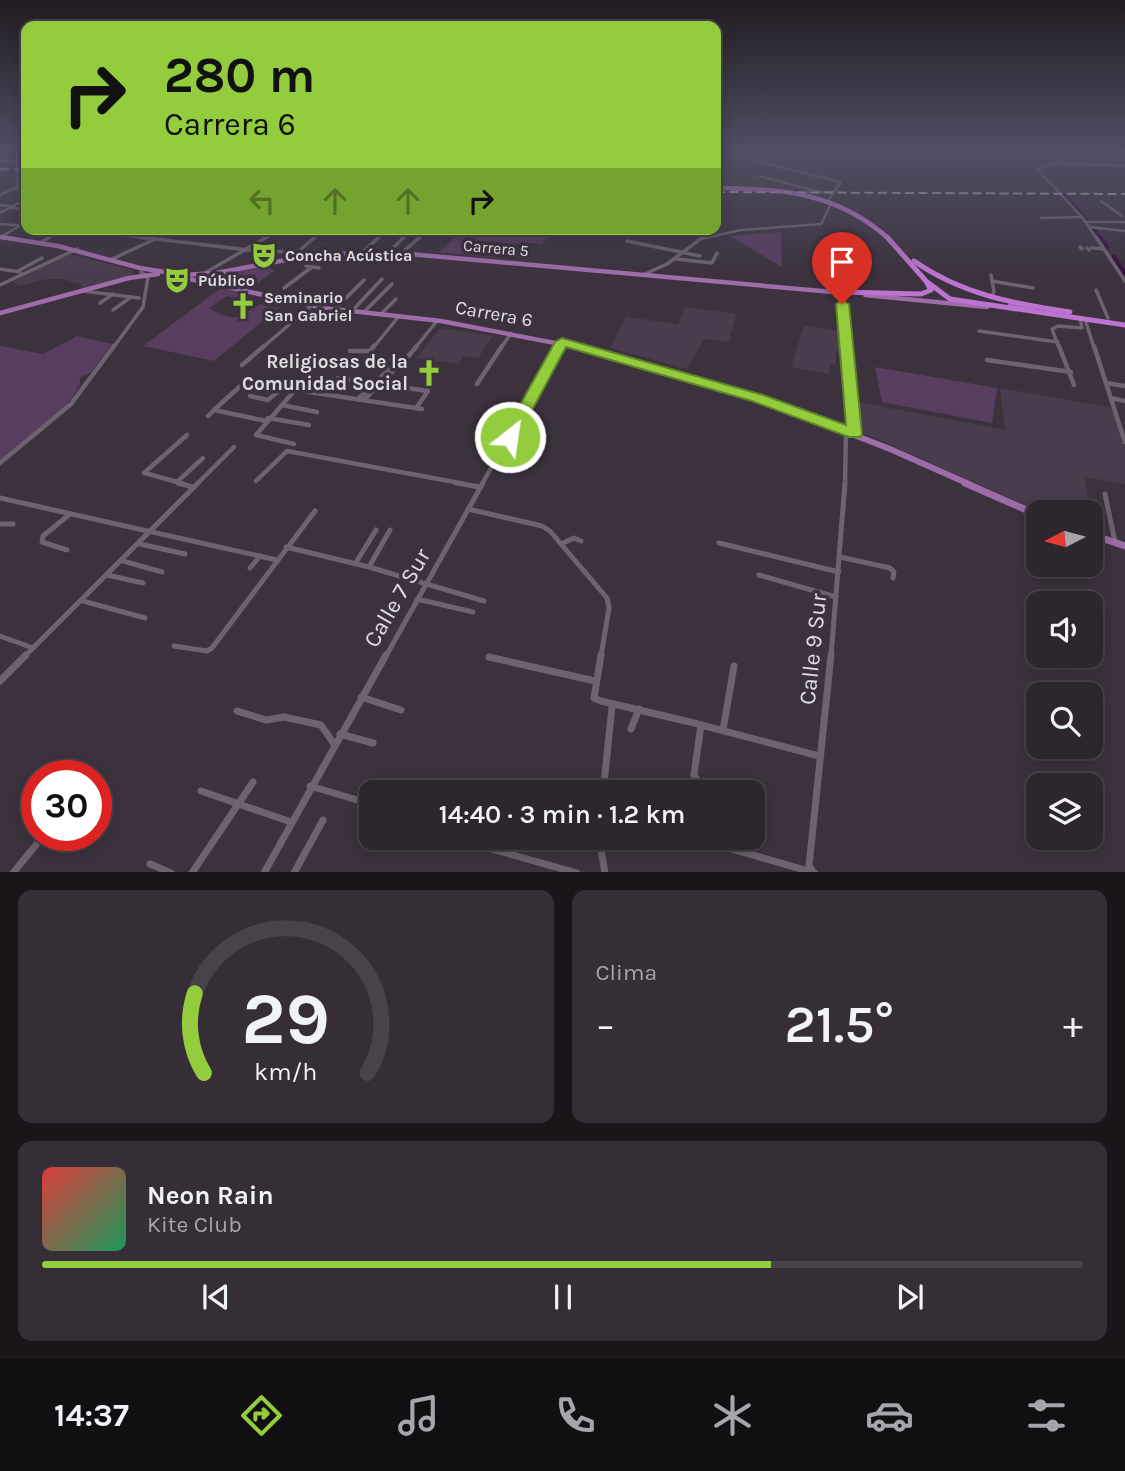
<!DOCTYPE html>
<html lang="es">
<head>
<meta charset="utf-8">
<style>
	body { margin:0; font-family:Karla,sans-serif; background:#352e36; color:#f1f3f6; height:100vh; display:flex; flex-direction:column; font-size:26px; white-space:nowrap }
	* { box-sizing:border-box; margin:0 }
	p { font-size:23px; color:#a7a5aa }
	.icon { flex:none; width:38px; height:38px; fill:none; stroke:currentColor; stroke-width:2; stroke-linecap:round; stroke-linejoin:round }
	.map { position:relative; height:872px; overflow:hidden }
	.details { display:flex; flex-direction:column; gap:18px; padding:18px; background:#191519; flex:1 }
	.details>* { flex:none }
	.hud { position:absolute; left:21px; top:21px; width:700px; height:214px; border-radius:14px; box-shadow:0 4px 18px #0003,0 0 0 2px #48434a; background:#93cc3d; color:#111; overflow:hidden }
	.needle { width:46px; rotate:264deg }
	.fabs { position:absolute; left:1026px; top:500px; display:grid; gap:14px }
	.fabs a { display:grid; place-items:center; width:77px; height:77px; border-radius:14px; background:#2d262e; box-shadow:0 4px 18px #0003,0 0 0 2px #48434a; font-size:35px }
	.speed { position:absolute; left:21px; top:760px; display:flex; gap:14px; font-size:35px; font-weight:700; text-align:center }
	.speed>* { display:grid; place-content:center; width:91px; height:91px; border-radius:50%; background:#2d262e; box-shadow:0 4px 18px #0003,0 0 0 2px #48434a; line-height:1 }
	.speed .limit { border:10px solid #d22; background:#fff; color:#111 }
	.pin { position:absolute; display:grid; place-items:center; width:60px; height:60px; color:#fff; margin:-72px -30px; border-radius:50% 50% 50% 0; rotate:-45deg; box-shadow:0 0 7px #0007 }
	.pin .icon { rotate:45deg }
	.me { position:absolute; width:77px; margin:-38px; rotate:30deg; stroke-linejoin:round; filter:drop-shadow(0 0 5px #0008) }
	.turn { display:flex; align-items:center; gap:24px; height:147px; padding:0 28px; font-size:32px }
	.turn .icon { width:91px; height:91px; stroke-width:2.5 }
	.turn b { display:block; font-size:49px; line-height:60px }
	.lanes { display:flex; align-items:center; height:66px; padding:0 28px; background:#0003; justify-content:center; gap:35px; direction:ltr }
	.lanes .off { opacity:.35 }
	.big { font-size:52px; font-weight:600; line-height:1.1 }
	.details .widget { flex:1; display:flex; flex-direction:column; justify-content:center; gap:10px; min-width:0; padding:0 24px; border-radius:14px; background:#352e36 }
	.details .dial { align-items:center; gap:0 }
	.dial svg { height:182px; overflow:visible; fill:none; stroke:#48434a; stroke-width:7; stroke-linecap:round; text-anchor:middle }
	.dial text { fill:#f1f3f6; stroke:none }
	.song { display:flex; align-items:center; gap:21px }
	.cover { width:84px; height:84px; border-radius:10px; background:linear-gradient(135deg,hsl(0 70% 55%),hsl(150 70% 35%)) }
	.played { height:7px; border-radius:4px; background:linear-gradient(90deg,#93cc3d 70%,#48434a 70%) }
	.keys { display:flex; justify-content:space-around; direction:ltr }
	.heat { display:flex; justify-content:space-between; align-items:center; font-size:38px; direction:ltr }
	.details .tiles { flex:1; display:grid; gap:18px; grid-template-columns:1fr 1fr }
	.widget:last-child { grid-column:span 2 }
	.trip { position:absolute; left:359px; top:780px; width:406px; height:70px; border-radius:14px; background:#2d262e; box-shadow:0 4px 18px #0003,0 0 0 2px #48434a; font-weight:600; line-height:70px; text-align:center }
	.dock { display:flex; height:112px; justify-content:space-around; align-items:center; background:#120f12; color:#a7a5aa }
	.dock .icon { width:49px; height:49px }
	.dock .on { color:#93cc3d }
	.dock b { font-size:32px; color:#f1f3f6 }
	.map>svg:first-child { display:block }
</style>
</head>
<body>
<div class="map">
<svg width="1125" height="873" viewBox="0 0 1125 873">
	<rect width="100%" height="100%" fill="#3c323e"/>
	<g fill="#493c4d">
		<path d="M69 254 133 270 132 275 83 288 80 284 62 279H47L19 286 13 281Z"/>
		<path d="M685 307 736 314 729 342 704 339 687 369 610 348 626 317 678 324Z"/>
		<path d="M804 326 841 331 843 353H836V365L831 364 829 374 791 367Z"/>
		<path d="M440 328 493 336 478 358 464 356 458 364 417 358Z"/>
		<path d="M1000 388 1113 408 1125 446V484L1085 477 1090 513H1044L857 430 853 401 1005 430Z"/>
	</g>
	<g fill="#573d5e">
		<path d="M477 229H557L541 244C521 242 509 240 497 258L439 252 456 236Z"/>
		<path d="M781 232 782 267 730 236Z"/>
		<path d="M264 265 274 271 249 289 201 278Z"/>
		<path d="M221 288 241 294 235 298 227 296 209 308C234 322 234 320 260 304L276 308 282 305 214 361 143 346Z"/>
		<path d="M77 336 112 344 91 372 80 378C83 401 18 446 0 460V346L43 354Z"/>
		<path d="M875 367 997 388 992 423 882 402Z"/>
	</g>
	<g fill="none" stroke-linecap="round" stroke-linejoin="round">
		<g stroke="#391142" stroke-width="3.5">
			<path d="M1064 194 1087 221"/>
			<path d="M1094 229 1101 239"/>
		</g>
		<g stroke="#391142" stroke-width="4.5">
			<path d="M1100 237 1107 247"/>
			<path d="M1114 257 1125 273"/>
		</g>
		<g stroke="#6d626f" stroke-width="2.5">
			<path d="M720 152 841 182 829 199"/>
			<path d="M0 154 5 152"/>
			<path d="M0 161 17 162"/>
			<path d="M0 171 7 168"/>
			<path d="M16 176H26"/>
			<path d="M759 176 820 192"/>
			<path d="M13 189 17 187V152"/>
			<path d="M799 192H833"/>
			<path d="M0 195 13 189 26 190"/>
			<path d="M1101 201 1122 216"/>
			<path d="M0 205 12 206"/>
			<path d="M10 208 26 209"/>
			<path d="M0 213 26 199"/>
			<path d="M1041 218 1081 217"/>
			<path d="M1085 222H1125"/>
			<path d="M0 224 26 226"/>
			<path d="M1089 227 1125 231"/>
			<path d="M69 229 154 239"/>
			<path d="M689 229 706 234"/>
			<path d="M304 230 320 232"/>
			<path d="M1 237 26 222"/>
			<path d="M47 239 64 229"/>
			<path d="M264 239 281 229"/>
			<path d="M313 239 324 229"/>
			<path d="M377 239 381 235"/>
			<path d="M402 239 406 235"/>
			<path d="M418 239 430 229"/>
			<path d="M701 239 741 230 821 224 832 202"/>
			<path d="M1097 239 1082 217 1037 169 1054 163 1125 166"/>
		</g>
		<g stroke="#6d626f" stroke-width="3.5">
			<path d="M139 237 257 251 318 253"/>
			<path d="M1096 237 1125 281"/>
			<path d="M627 241 700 256"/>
			<path d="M40 243 50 237"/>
			<path d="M1080 247 1082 249"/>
			<path d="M1087 248 1089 250"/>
			<path d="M1092 248 1104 249"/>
			<path d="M391 250 404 237"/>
			<path d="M405 250 420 237"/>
			<path d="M298 252 315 237"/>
			<path d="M362 253 379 237"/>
			<path d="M676 259 712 263 717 253"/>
			<path d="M110 260 155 239"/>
			<path d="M306 266 319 268"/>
			<path d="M0 269 20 272"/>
			<path d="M18 271 42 258"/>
			<path d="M203 274 267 237"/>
			<path d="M645 274 667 264 703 237"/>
			<path d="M991 275 994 292 991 297"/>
			<path d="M992 281 1033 288"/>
			<path d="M0 285 77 249"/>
			<path d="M284 288 312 267"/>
			<path d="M1096 290 1108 318"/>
			<path d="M83 291 139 298"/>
			<path d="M841 292 846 348"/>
			<path d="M100 303 113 294"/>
			<path d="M113 310 131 297"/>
			<path d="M334 310 364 280"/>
			<path d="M352 311 382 279"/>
			<path d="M364 312 392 284"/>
			<path d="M381 314 396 299"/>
			<path d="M1085 319 1094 348"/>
			<path d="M979 331 1058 342"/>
			<path d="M113 348 143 307 148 277 141 272"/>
			<path d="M262 348 312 305"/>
			<path d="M373 348 399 316"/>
			<path d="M415 348 437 321"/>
			<path d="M501 348 511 333"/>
			<path d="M559 348 562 342"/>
			<path d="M1059 348 1052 329 1058 326 1082 328 1080 318"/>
		</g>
		<g stroke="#6d626f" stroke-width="4.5">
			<path d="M846 346 854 434"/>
			<path d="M1059 346 1074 385"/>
			<path d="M1094 346 1125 442"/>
			<path d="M350 351H370L374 346"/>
			<path d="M401 359 405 360 398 361Z"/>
			<path d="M405 360 417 346"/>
			<path d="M987 360 1071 372"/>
			<path d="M242 365 264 346"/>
			<path d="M338 378 428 391 416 408"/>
			<path d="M1106 383 1125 386"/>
			<path d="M477 384 502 346"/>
			<path d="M250 396 268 400 282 388"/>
			<path d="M1111 398 1125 401"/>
			<path d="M358 399 398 361"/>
			<path d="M365 399 402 362"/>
			<path d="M282 405 317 412"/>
			<path d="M519 405 527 407"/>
			<path d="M214 410 248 379 296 390 422 409"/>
			<path d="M208 416 214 410 266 421"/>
			<path d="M268 418 309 425"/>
			<path d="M294 444 256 435 295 390"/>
			<path d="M0 463 71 404 114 346"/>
			<path d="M144 473 187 435"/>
			<path d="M145 473 184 484"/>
			<path d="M256 481 287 451 465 484"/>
			<path d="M177 482 203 458"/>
			<path d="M197 484 234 447"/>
			<path d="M482 484 560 346"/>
			<path d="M845 484 846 431"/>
		</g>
		<g stroke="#6d626f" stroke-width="5">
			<path d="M178 483 193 487"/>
			<path d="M456 483 480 487"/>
			<path d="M1105 494 1115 542"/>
			<path d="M0 498 277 560"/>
			<path d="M468 509 542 526 550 531 607 598 609 608 601 656"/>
			<path d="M0 524H13"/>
			<path d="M719 543 839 572"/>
			<path d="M140 544 185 554"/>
			<path d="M561 544 574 538 581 541"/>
			<path d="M286 547 369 567 484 601"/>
			<path d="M67 550 42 542 43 536 70 514"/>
			<path d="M840 557 890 568 894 572 893 578"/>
			<path d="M123 561 162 572"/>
			<path d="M355 564 376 530"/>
			<path d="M369 567 390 530"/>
			<path d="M250 568 260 556"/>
			<path d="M107 575 143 583"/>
			<path d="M759 575 836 597"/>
			<path d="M417 599 473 612"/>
			<path d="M83 601 145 618"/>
			<path d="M0 636 33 648"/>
			<path d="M174 646 207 651 212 648 315 511"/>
			<path d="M25 656 198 483"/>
			<path d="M386 656 483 483"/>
			<path d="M831 656 845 483"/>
		</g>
		<g stroke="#6d626f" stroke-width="7">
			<path d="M601 655 594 698 601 701 690 722 819 756"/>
			<path d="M489 657 595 681"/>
			<path d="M0 681 26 655"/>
			<path d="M361 697 401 710"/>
			<path d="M237 711 266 720 284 717 321 725 334 744"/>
			<path d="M701 725 694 775 701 786"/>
			<path d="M631 729 639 709"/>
			<path d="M723 730 734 666"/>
			<path d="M340 734 373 743"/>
			<path d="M310 786 371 804"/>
			<path d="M201 791 291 822"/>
			<path d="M603 793 612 707"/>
			<path d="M453 838 577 873"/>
			<path d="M599 838 605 873"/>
			<path d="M701 840 815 873"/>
			<path d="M150 864 171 873"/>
			<path d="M812 870 809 866 831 655"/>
			<path d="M13 873 36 845"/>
			<path d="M192 873 253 782"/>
			<path d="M264 873 386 655"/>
			<path d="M294 873 323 820"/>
		</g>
		<path stroke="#9d6ca9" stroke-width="3.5" d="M0 237 12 239"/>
		<g stroke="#9d6ca9" stroke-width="4.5">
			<path d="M1 237 58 246 140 268 184 275 216 273 318 254 398 253 844 293"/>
			<path d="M185 278 324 308 441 321 581 348"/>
			<path d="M865 295 987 307"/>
			<path d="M1010 305 1034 308"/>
			<path d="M0 313 129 278 158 274"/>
		</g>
		<path stroke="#9d6ca9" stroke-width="6" d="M572 346 600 351 790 410 890 449 969 484"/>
		<g stroke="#9d6ca9" stroke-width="7">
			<path d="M965 483 1038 515"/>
			<path d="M1090 534 1125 546"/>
		</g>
		<path stroke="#bd73cf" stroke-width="4.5" d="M716 188C783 189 837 192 889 239"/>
		<g stroke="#bd73cf" stroke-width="5">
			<path d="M887 237 926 281 950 299 1125 325"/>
			<path d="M914 261C961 294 1014 304 1070 312"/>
			<path d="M841 292 921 294 931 290 927 283"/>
		</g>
		<g stroke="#b9b2bb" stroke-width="2" stroke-dasharray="9 4.5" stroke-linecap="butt">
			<path d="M0 169 26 170"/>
			<path d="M716 192 1125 194"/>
		</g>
	</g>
	<linearGradient id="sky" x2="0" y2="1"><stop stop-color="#211c22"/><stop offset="0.55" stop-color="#504f63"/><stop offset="1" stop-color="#504f63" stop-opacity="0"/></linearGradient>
	<rect width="1125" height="274" fill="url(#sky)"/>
	<path fill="#93cc3d" stroke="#608528" stroke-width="2" d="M842 300 849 304 862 434 860 437H849L752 401 566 347 516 440 510 441 502 437 555 342 562 338 763 395 846 425 836 304Z"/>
	<defs>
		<symbol id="theatre-bare" viewBox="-9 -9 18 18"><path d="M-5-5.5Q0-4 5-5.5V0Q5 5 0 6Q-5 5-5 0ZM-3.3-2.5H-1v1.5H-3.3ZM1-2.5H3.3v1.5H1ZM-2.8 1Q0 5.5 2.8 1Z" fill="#93cc3d" stroke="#3c323e" stroke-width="2.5" paint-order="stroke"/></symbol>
		<symbol id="church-bare" viewBox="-9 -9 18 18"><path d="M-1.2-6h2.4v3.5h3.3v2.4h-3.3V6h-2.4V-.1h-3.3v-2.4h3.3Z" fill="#93cc3d" stroke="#3c323e" stroke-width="2.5" paint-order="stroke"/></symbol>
	</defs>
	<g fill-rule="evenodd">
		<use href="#theatre-bare" x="245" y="236" width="38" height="38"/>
		<use href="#theatre-bare" x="158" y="261" width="38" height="38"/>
		<use href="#church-bare" x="224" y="287" width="38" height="38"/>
		<use href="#church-bare" x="410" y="354" width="38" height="38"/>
	</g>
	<g text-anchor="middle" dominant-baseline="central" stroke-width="7" stroke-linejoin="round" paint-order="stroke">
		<g font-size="16" fill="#e0dae2" stroke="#3c323e">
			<text transform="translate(496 248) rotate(5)">Carrera 5</text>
		</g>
		<g font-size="16" font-weight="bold" fill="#e0dae2" stroke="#3c323e" text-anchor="start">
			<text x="285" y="255">Concha Acústica</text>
			<text x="198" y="280">Público</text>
			<text x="264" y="297">Seminario<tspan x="264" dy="18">San Gabriel</tspan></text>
		</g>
		<g font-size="19" fill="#e0dae2" stroke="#3c323e">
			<text transform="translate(494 314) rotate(10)">Carrera 6</text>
		</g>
		<g font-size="19" font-weight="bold" fill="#e0dae2" stroke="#3c323e" text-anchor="end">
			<text x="408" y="362">Religiosas de la<tspan x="408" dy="22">Comunidad Social</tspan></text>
		</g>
		<g font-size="23" fill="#e0dae2" stroke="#3c323e">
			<text transform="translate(397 598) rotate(-60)">Calle 7 Sur</text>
			<text transform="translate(813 649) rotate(-84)">Calle 9 Sur</text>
		</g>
	</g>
</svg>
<div class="fabs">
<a><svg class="needle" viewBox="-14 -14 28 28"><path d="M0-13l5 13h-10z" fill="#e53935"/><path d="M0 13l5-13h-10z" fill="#a7a5aa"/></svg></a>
<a><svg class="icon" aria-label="sound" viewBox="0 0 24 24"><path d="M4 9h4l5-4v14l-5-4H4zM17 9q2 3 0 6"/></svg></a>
<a><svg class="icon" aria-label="search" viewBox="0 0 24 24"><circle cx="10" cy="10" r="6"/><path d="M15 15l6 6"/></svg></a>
<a><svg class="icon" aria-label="layers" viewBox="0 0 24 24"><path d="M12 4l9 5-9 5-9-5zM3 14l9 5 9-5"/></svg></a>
</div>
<div class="speed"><div class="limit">30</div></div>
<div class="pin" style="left:842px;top:304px;background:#d93025"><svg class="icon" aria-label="arrive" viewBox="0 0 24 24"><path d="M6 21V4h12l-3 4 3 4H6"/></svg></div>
<svg class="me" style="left:510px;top:437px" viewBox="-20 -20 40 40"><circle r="17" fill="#93cc3d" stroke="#fff" stroke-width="3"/><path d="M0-11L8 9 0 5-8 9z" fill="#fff"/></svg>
<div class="trip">14:40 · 3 min · 1.2 km</div>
<div class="hud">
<div class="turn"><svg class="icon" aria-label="right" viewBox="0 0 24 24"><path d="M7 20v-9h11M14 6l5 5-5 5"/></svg><div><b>280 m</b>Carrera 6</div></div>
<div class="lanes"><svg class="icon off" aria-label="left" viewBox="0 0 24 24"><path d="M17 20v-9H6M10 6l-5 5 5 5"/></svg><svg class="icon off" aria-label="ahead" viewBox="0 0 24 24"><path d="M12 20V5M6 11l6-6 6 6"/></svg><svg class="icon off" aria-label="ahead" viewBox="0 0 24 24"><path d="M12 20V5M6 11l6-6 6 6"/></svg><svg class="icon" aria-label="right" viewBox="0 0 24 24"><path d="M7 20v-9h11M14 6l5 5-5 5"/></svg></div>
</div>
</div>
<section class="details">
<div class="tiles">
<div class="widget dial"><svg viewBox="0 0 100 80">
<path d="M14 69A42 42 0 1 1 86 69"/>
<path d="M14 69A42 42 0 0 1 10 34" stroke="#93cc3d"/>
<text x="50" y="56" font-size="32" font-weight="700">29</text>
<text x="50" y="72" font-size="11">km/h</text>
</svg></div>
<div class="widget"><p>Clima</p>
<div class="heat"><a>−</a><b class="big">21.5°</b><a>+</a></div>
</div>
<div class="widget">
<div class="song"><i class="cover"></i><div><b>Neon Rain</b><p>Kite Club</p></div></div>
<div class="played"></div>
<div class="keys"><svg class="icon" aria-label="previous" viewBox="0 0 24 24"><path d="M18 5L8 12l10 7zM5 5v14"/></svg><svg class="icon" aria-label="pause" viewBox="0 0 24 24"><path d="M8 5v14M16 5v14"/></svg><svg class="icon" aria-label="next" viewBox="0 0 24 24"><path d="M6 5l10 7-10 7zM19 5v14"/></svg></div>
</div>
</div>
</section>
<nav class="dock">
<b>14:37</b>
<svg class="icon on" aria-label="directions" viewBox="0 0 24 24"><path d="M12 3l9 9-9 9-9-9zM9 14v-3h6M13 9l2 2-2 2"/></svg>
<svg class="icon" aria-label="music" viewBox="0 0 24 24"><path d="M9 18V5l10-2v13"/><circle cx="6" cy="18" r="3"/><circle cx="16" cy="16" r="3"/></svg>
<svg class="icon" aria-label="phone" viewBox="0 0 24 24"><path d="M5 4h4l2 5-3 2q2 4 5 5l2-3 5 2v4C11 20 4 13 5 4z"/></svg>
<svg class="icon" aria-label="climate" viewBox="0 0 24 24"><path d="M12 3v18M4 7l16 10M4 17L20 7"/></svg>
<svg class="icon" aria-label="car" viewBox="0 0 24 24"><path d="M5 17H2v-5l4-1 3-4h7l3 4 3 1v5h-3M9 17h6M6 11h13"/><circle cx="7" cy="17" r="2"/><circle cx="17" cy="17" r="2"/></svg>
<svg class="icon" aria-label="filters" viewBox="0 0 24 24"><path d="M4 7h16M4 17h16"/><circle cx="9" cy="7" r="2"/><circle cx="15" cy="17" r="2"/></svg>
</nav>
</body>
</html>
